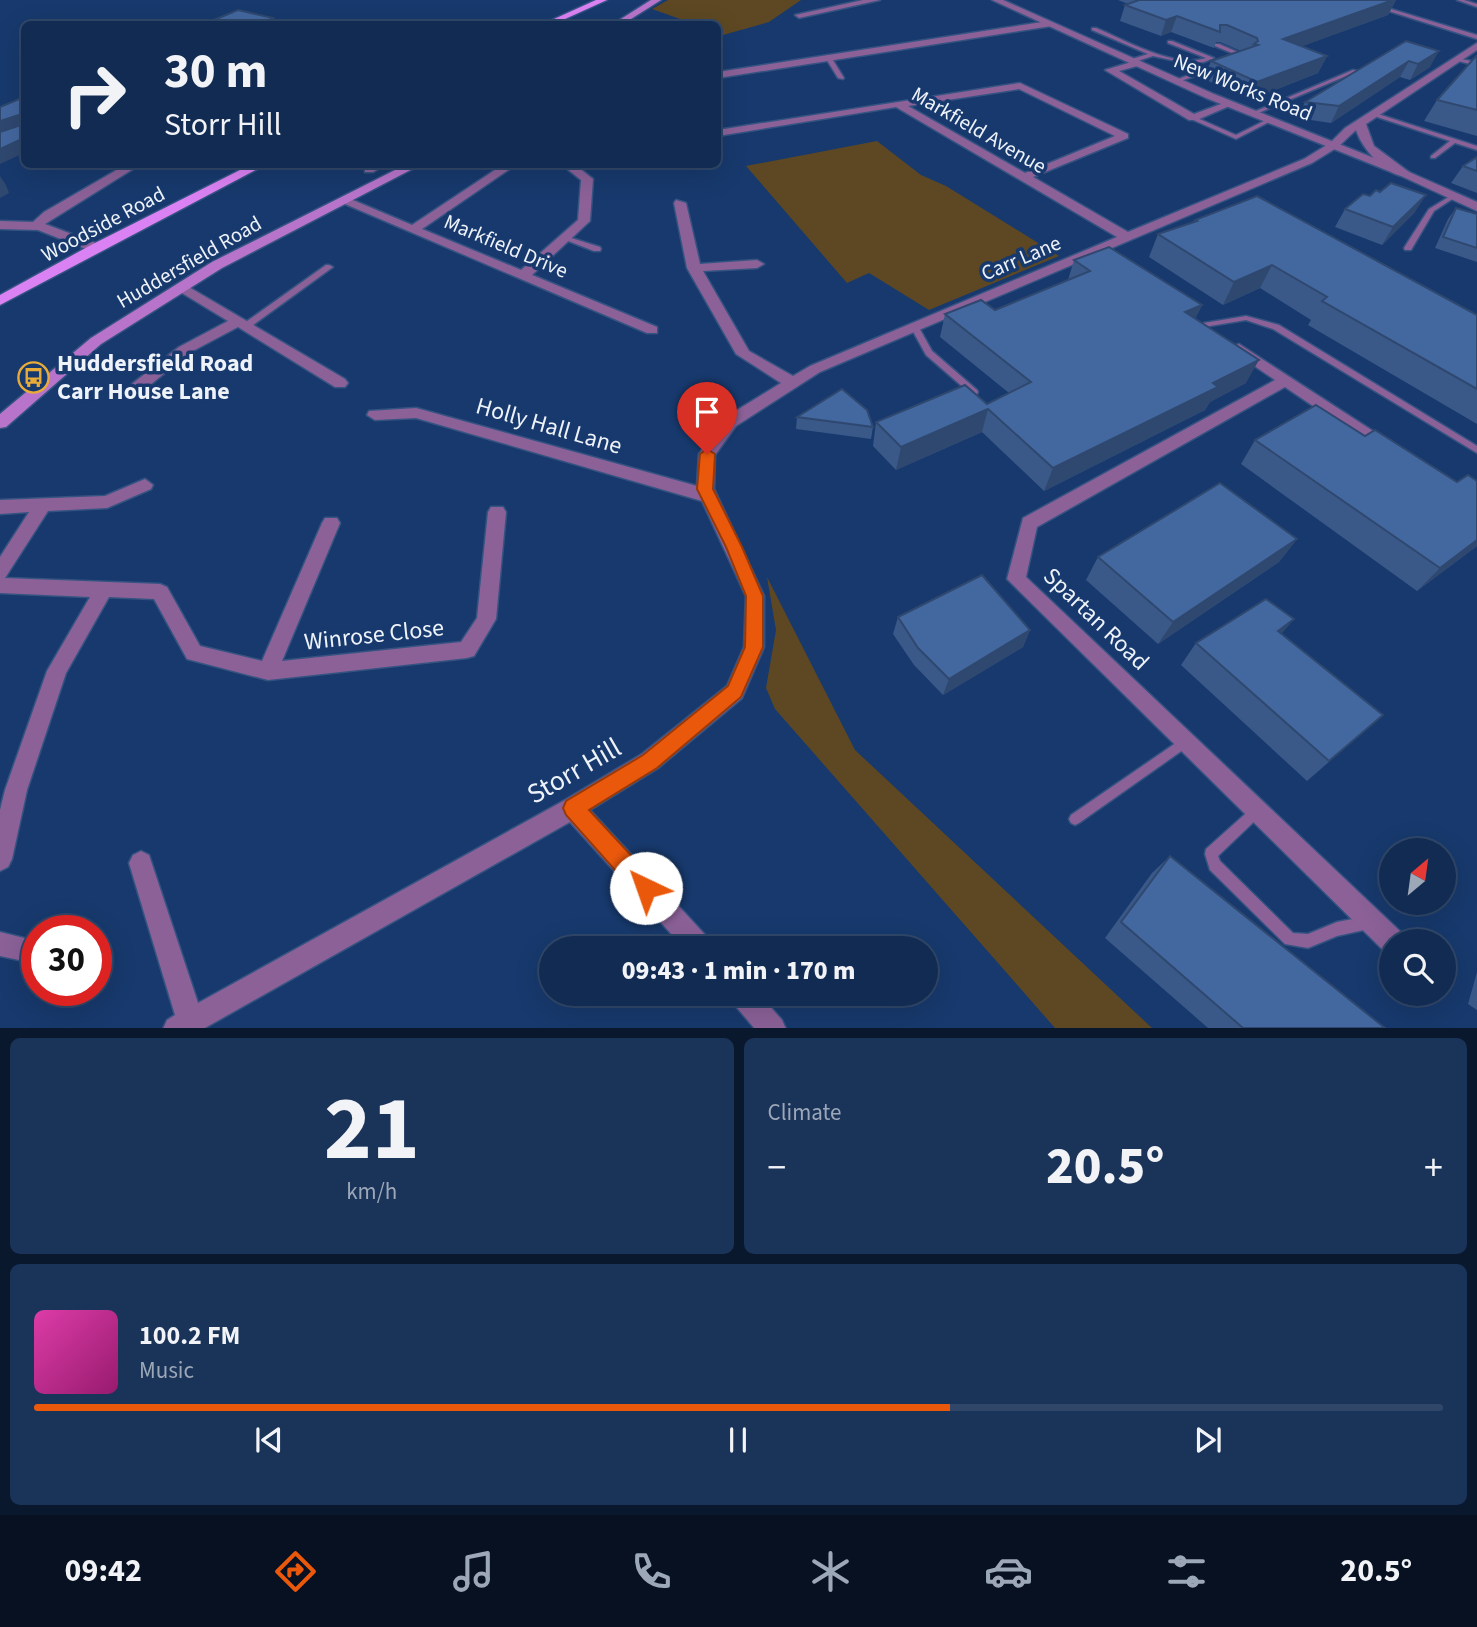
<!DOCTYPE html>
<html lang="en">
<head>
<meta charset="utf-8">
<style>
	body { margin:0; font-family:"Source Sans 3",sans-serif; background:#1a3359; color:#f1f3f6; height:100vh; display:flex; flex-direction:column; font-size:26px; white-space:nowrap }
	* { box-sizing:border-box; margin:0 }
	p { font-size:23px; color:#9ca7b8 }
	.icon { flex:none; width:38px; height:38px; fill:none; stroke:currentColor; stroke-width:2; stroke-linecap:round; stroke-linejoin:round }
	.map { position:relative; height:1028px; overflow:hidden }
	.details { display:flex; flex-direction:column; gap:10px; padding:10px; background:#09182d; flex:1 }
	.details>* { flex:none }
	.guide { position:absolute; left:21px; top:21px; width:700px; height:147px; border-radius:10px; box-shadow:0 7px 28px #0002,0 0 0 2px #304769; background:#112b52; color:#f1f3f6; overflow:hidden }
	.needle { width:46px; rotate:29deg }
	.fabs { position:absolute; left:1379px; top:838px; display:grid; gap:14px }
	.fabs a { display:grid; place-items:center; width:77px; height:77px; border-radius:50%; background:#112b52; box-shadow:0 7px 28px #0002,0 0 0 2px #304769; font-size:35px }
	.speed { position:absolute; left:21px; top:915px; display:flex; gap:14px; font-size:35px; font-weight:700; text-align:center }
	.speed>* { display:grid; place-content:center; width:91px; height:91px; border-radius:50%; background:#112b52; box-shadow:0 7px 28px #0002,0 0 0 2px #304769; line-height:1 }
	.speed .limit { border:10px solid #d22; background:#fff; color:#111 }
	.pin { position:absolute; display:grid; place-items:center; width:60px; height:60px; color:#fff; margin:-72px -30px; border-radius:50% 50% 50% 0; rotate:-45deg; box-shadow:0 0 7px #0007 }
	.pin .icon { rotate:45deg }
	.me { position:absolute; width:77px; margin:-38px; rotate:318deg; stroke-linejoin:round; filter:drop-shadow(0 0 5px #0008) }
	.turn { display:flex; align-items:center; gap:24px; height:147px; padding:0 28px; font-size:32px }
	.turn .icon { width:91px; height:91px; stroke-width:2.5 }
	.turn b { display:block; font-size:49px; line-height:60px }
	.big { font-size:52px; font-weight:800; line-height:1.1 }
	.details .tile { flex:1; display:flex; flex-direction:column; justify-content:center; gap:10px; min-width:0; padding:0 24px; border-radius:10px; background:#1a3359 }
	.details .dial { align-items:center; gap:0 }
	.dial b { font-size:91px; line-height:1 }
	.song { display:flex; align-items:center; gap:21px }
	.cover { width:84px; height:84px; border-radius:10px; background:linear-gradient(135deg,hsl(320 70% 55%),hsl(320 70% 35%)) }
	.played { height:7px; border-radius:4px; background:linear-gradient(90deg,#ea580c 65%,#304769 65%) }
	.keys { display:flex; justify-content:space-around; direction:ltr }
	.heat { display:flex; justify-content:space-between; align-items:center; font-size:38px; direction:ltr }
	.details .tiles { flex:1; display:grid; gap:10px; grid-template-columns:1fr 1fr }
	.tile:last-child { grid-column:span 2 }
	.trip { position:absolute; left:539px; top:936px; width:399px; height:70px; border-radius:35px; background:#112b52; box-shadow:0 7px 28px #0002,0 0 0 2px #304769; font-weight:800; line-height:70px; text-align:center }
	.menu { display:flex; height:112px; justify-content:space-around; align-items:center; background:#071121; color:#9ca7b8 }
	.menu .icon { width:49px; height:49px }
	.menu .active { color:#ea580c }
	.menu b { font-size:32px; color:#f1f3f6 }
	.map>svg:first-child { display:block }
</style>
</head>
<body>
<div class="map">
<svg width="1477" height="1029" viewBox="0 0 1477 1029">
	<rect width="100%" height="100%" fill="#17396d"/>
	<g fill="#5d4823">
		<path d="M668 0H801L769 22 723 35 718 33V24H694L652 9Z"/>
		<path d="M877 141 921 175 946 186 1059 256 929 310 869 273 847 283 746 166Z"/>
		<path d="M767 577 855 750 1152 1028H1055L775 709 766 688 776 630Z"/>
	</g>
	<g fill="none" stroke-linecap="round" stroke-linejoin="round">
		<defs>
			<g id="service">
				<path d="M1457 0H1464L1477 4V7Z"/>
				<path d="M1381 6 1477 35V39L1379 8Z"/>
				<path d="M1092 28H1096C1125 40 1175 69 1206 58L1168 43V41H1172L1214 58 1204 62 1190 64 1153 56 1131 63 1129 62V60L1148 54 1092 30Z"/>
				<path d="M1215 44H1219L1249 57 1244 58 1215 46Z"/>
				<path d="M828 55 831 57 844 78 843 79 838 78 825 57Z"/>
				<path d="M1455 58 1477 62V66L1455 60Z"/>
				<path d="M1218 64 1220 65V67L1178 82 1173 81Z"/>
				<path d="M1353 70 1358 71 1256 114 1251 113Z"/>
				<path d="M1371 113H1375L1477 146V150L1455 143 1435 158H1431V156L1450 141 1371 115Z"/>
				<path d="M1191 117H1195L1236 135 1268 119 1273 120 1236 139 1191 119Z"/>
				<path d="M1452 195 1457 196 1434 211 1411 250H1405L1404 248 1429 209Z"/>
				<path d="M565 236 600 247 601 249 600 251H594L563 239V237Z"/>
				<path d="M326 265H329L333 267 249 328H243V324Z"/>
				<path d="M1246 316 1279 325 1477 446V453L1273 329 1246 320 1204 327 1200 325 1204 323Z"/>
				<path d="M911 324H917L932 351 977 390 978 392 977 394H971L926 355 910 326Z"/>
				<path d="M1186 736 1190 737 1192 741 1190 745 1079 823 1075 825 1071 823 1069 819 1071 815Z"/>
				<path d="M1257 805 1261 807 1263 811 1261 815 1218 856 1220 861 1293 933 1308 934 1337 922 1368 916 1373 918 1375 923 1373 928 1337 936 1308 948 1285 944 1210 870 1205 854 1206 849 1253 807Z"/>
			</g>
			<g id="minor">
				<path d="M863 0H880L799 18 795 15Z"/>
				<path d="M1049 21 1054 24 1052 26 718 78V72Z"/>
				<path d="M1477 43V50L1366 124 1374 146 1409 172V176C1388 179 1362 149 1356 130L1338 147 1312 163 820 372 736 426 715 455 714 489 764 596V647L742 698 658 768 590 810 709 939 712 948H684L570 822 203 1029H163L167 1020 175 1015 129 863 133 855 141 851 149 855 198 1003 565 800 642 754 727 686 744 647 746 596 702 501 416 418 375 420 367 415 369 411 416 408 697 486 699 454 724 418 781 383 736 354 687 268 674 203 676 200 686 203 700 264 757 260 764 264 757 268 703 271 749 351 793 376 810 366 1117 237 896 107 718 136V130L1020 83 1128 134V138L1033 177 1128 232 1304 159 1330 143 1345 128ZM1019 89 1115 136 1025 173 908 106Z"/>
				<path d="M1138 60 1141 61V65L1119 71 1194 114 1229 101 1234 104 1197 120H1189L1105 70Z"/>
				<path d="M127 164H141L45 224 101 245V251H91L38 230 0 229V221L33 222 44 212Z"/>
				<path d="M371 164H386L373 172H365V168Z"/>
				<path d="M504 164H517L422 229 521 270 578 220 581 180 561 164H574L593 179 590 221 532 275 657 327V333H647L338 201 348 198 412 225Z"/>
				<path d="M182 283 345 379 348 383 345 387H335L238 327 189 353 133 399H123L120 395 123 391 179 347 228 321 177 290 175 287Z"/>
				<path d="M1239 344 1393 444 1395 448 1393 452H1381L1285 387 1037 527 1026 577 1402 933 1405 942H1391V954L1384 951 1007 579 1023 518 1275 380 1234 352 1232 349 1234 346Z"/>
				<path d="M145 479 153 485 151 489 107 508 48 511 5 578 160 584 167 587 200 646 262 661 322 523 325 518H337L340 523 282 661 461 642 477 618 488 512 491 507H503L506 512 496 619 474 656 467 658 268 680 187 659 154 599 109 597 66 673 27 790 12 859 8 867 0 871V810L5 790 47 671 90 597 0 593V557L29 512 0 514V500L105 496Z"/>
				<path d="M0 932 28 939 31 948 28 957 19 960 0 956Z"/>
				<path d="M729 994H759L782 1020 786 1029H755L733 1003Z"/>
			</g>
			<path id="tertiary" d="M992 0H1003L1214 94 1409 172 1477 202V211L1401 176 1206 98Z"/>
			<g id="secondary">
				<path d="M651 0H661L623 24H613Z"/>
				<path d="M407 164H422L222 268 101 344 6 427 0 428V414L91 338 212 262Z"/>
			</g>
			<g id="primary">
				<path d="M596 0H607L554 24H543Z"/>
				<path d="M252 164H267L0 305V295L91 245Z"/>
			</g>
		</defs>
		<use href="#service" stroke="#355381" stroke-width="3"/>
		<use href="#minor" stroke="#355381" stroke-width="3"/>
		<use href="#tertiary" stroke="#355381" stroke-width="3"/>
		<use href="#secondary" stroke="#355381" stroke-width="3"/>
		<use href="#primary" stroke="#355381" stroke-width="3"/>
		<use href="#service" fill="#8b6198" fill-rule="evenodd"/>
		<use href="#minor" fill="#8b6198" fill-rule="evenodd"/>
		<use href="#tertiary" fill="#8b6198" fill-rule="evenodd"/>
		<use href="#secondary" fill="#b874cb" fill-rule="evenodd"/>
		<use href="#primary" fill="#da82f3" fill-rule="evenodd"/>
	</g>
	<g fill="#3a5989">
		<path d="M1118 0H1396L1388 15 1302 46 1327 56 1318 73 1250 100 1204 79 1211 61 1241 51 1220 42H1216L1214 48 1171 32 1161 36 1120 21 1125 5 1128 4Z"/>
		<path d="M1406 41 1430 67 1410 80 1400 77 1331 123 1297 118 1305 102Z"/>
		<path d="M1477 56V136L1424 121 1437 100Z"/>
		<path d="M1477 157V193L1451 183 1463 166Z"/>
		<path d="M1456 208 1477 214V262L1435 248 1448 219Z"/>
		<path d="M1345 209 1415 212 1382 245 1335 227Z"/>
		<path d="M1195 220 1477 315V424L1308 325 1311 320 1260 288 1223 305 1149 257 1158 234 1194 222Z"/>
		<path d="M1074 260 1202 305 1195 319 1246 383 1210 402 1205 410 1044 491 982 432 896 470 873 446 876 422 987 404 1009 393 940 337 945 314 995 310 1068 280Z"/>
		<path d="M797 417 873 427 871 439 796 429Z"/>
		<path d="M1365 436 1457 482 1477 481V546L1417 591 1241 464 1255 440Z"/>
		<path d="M1297 539 1279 562 1158 644 1086 580 1098 557Z"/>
		<path d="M898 617 1030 630 1023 647 943 695 914 665 893 634Z"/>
		<path d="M1294 619 1281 634 1383 715 1307 781 1181 665 1196 643Z"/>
		<path d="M1170 856 1385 1028H1208L1105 938 1152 873Z"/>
		<path d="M1477 972V1010L1468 1004Z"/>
	</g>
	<g fill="#2f486f">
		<path d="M1393 0H1396L1388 15 1276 56 1283 39Z"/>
		<path d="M1177 16 1171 32 1161 36 1166 20Z"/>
		<path d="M273 18 276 24H260Z"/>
		<path d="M1439 51 1430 67 1410 80 1418 64Z"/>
		<path d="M1327 56 1318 73 1250 100 1257 82Z"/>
		<path d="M1409 61 1400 77 1331 123 1339 106Z"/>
		<path d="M19 115 24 124 0 134V121Z"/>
		<path d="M24 138V153L0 164V149Z"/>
		<path d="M0 176 6 185 9 193 0 198Z"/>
		<path d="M1426 195 1415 212 1382 245 1393 227Z"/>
		<path d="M1272 265 1260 288 1223 305 1234 282Z"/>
		<path d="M1202 305 1191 328 1185 312Z"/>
		<path d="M1259 360 1246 383 1210 402 1205 410 1044 491 1053 468Z"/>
		<path d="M988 409 982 432 896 470 901 447Z"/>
		<path d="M1297 539 1279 562 1158 644 1173 622Z"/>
		<path d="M1477 540V546L1417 591 1440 568Z"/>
		<path d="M1294 619 1275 641 1278 631Z"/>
		<path d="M1030 630 1023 647 943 695 949 679Z"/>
	</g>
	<g fill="#43679f" stroke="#2f486f" stroke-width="2">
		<path d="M1139 0H1393L1283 39 1327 56 1257 82 1211 61 1258 45 1254 44 1258 41 1257 38 1227 25H1220V32L1177 16 1166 20 1125 5Z"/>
		<path d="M238 10 273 18 260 24H204Z"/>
		<path d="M1406 41 1439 51 1418 64 1409 61 1339 106 1305 102Z"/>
		<path d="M1476 56H1477V110L1437 100Z"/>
		<path d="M24 97V138L0 149V132L18 126 19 115 0 121V107Z"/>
		<path d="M1477 157V171L1463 166Z"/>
		<path d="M1391 183 1426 195 1393 227 1345 209 1363 194 1370 196 1376 190 1380 192Z"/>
		<path d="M1257 196 1477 315V389L1322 301 1327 297 1272 265 1234 282 1158 234 1197 221 1195 220Z"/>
		<path d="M1456 208 1477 214V248L1443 237Z"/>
		<path d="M1109 247 1202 305 1185 312 1259 360 1213 383 1218 387 1053 468 988 409 901 447 876 422 965 385 987 404 1031 382 945 314 981 300 995 310 1090 271 1074 260Z"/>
		<path d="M842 389 867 410 873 427 797 417Z"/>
		<path d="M1316 405 1365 436 1375 430 1457 482 1468 475 1477 481V540L1440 568 1255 440Z"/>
		<path d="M1220 483 1297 539 1173 622 1098 557Z"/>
		<path d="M982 575 1030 630 949 679 918 648 898 617Z"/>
		<path d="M1266 599 1294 619 1278 631 1383 715 1329 761 1196 643Z"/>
		<path d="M1170 856 1385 1028H1243L1121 922Z"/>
	</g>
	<path fill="#ea580c" stroke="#983908" stroke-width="2" d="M707 449 715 454 713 489 742 547 763 596V647L741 697 657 768 589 810 654 880 657 888 654 896 646 899 638 896 566 815 563 808 566 801 643 755 728 686 745 647 746 596 726 547 697 489 700 454Z"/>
	<defs>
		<symbol id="bus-ring" viewBox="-11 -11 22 22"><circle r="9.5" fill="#17396d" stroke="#e9ab38" stroke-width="1.5"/><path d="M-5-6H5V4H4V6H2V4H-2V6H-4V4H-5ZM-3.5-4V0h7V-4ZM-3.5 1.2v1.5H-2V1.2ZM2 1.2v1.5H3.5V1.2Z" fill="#e9ab38"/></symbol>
	</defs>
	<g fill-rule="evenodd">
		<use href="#bus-ring" x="16" y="360" width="35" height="35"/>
	</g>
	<g text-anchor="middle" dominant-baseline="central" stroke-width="7" stroke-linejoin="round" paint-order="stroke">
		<g font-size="21" fill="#eef2f9" stroke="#17396d">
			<text transform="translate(1243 87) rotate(22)">New Works Road</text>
			<text transform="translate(979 130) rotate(30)">Markfield Avenue</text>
			<text transform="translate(103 224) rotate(-28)">Woodside Road</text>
			<text transform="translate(506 246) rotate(23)">Markfield Drive</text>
			<text transform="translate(1021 258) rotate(-23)">Carr Lane</text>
			<text transform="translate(189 262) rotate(-30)">Huddersfield Road</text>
		</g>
		<g font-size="24" font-weight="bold" fill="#eef2f9" stroke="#17396d" text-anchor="start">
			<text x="57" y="363">Huddersfield Road<tspan x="57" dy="28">Carr House Lane</tspan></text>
		</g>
		<g font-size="24" fill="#eef2f9" stroke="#17396d">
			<text transform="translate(549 426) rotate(16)">Holly Hall Lane</text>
			<text transform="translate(1096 619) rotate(44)">Spartan Road</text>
			<text transform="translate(374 635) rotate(-6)">Winrose Close</text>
		</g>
		<g font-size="28" fill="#eef2f9" stroke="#17396d">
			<text transform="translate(574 771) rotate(-30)">Storr Hill</text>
		</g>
	</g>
</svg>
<div class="fabs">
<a><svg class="needle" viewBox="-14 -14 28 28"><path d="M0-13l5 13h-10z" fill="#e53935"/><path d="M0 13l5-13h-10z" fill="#9ca7b8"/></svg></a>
<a><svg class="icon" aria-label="search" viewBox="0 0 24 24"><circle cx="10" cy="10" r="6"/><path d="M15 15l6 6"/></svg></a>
</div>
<div class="speed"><div class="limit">30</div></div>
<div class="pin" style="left:707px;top:454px;background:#d93025"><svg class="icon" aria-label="arrive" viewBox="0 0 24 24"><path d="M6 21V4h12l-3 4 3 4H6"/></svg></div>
<svg class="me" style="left:646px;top:888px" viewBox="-20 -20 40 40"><circle r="19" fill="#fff"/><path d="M0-13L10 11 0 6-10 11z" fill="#ea580c"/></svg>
<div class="trip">09:43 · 1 min · 170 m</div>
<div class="guide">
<div class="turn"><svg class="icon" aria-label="right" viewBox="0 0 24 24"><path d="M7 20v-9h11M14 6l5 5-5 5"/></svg><div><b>30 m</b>Storr Hill</div></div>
</div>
</div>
<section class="details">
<div class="tiles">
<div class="tile dial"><b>21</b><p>km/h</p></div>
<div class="tile"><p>Climate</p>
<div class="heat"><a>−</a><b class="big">20.5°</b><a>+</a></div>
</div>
<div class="tile">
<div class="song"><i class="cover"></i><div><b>100.2 FM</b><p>Music</p></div></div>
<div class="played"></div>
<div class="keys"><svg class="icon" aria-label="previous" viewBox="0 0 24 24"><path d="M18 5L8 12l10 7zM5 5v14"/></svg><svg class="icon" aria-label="pause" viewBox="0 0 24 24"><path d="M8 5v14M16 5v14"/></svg><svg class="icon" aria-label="next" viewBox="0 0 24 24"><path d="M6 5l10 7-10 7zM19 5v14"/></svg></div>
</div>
</div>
</section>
<nav class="menu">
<b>09:42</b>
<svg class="icon active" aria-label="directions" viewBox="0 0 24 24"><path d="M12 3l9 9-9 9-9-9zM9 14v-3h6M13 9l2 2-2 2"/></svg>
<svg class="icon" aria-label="music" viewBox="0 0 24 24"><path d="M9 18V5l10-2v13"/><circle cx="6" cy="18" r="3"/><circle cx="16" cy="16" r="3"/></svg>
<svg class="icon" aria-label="phone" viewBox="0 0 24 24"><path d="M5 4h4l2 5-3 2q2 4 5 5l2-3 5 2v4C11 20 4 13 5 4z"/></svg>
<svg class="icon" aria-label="climate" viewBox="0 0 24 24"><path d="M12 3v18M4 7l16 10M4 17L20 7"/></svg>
<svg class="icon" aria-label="car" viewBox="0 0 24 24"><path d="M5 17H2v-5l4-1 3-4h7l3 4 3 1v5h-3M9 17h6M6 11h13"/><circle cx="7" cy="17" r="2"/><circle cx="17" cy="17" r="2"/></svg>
<svg class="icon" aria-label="filters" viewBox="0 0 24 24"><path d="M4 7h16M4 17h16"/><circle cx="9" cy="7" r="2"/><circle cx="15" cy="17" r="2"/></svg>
<b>20.5°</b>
</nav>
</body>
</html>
